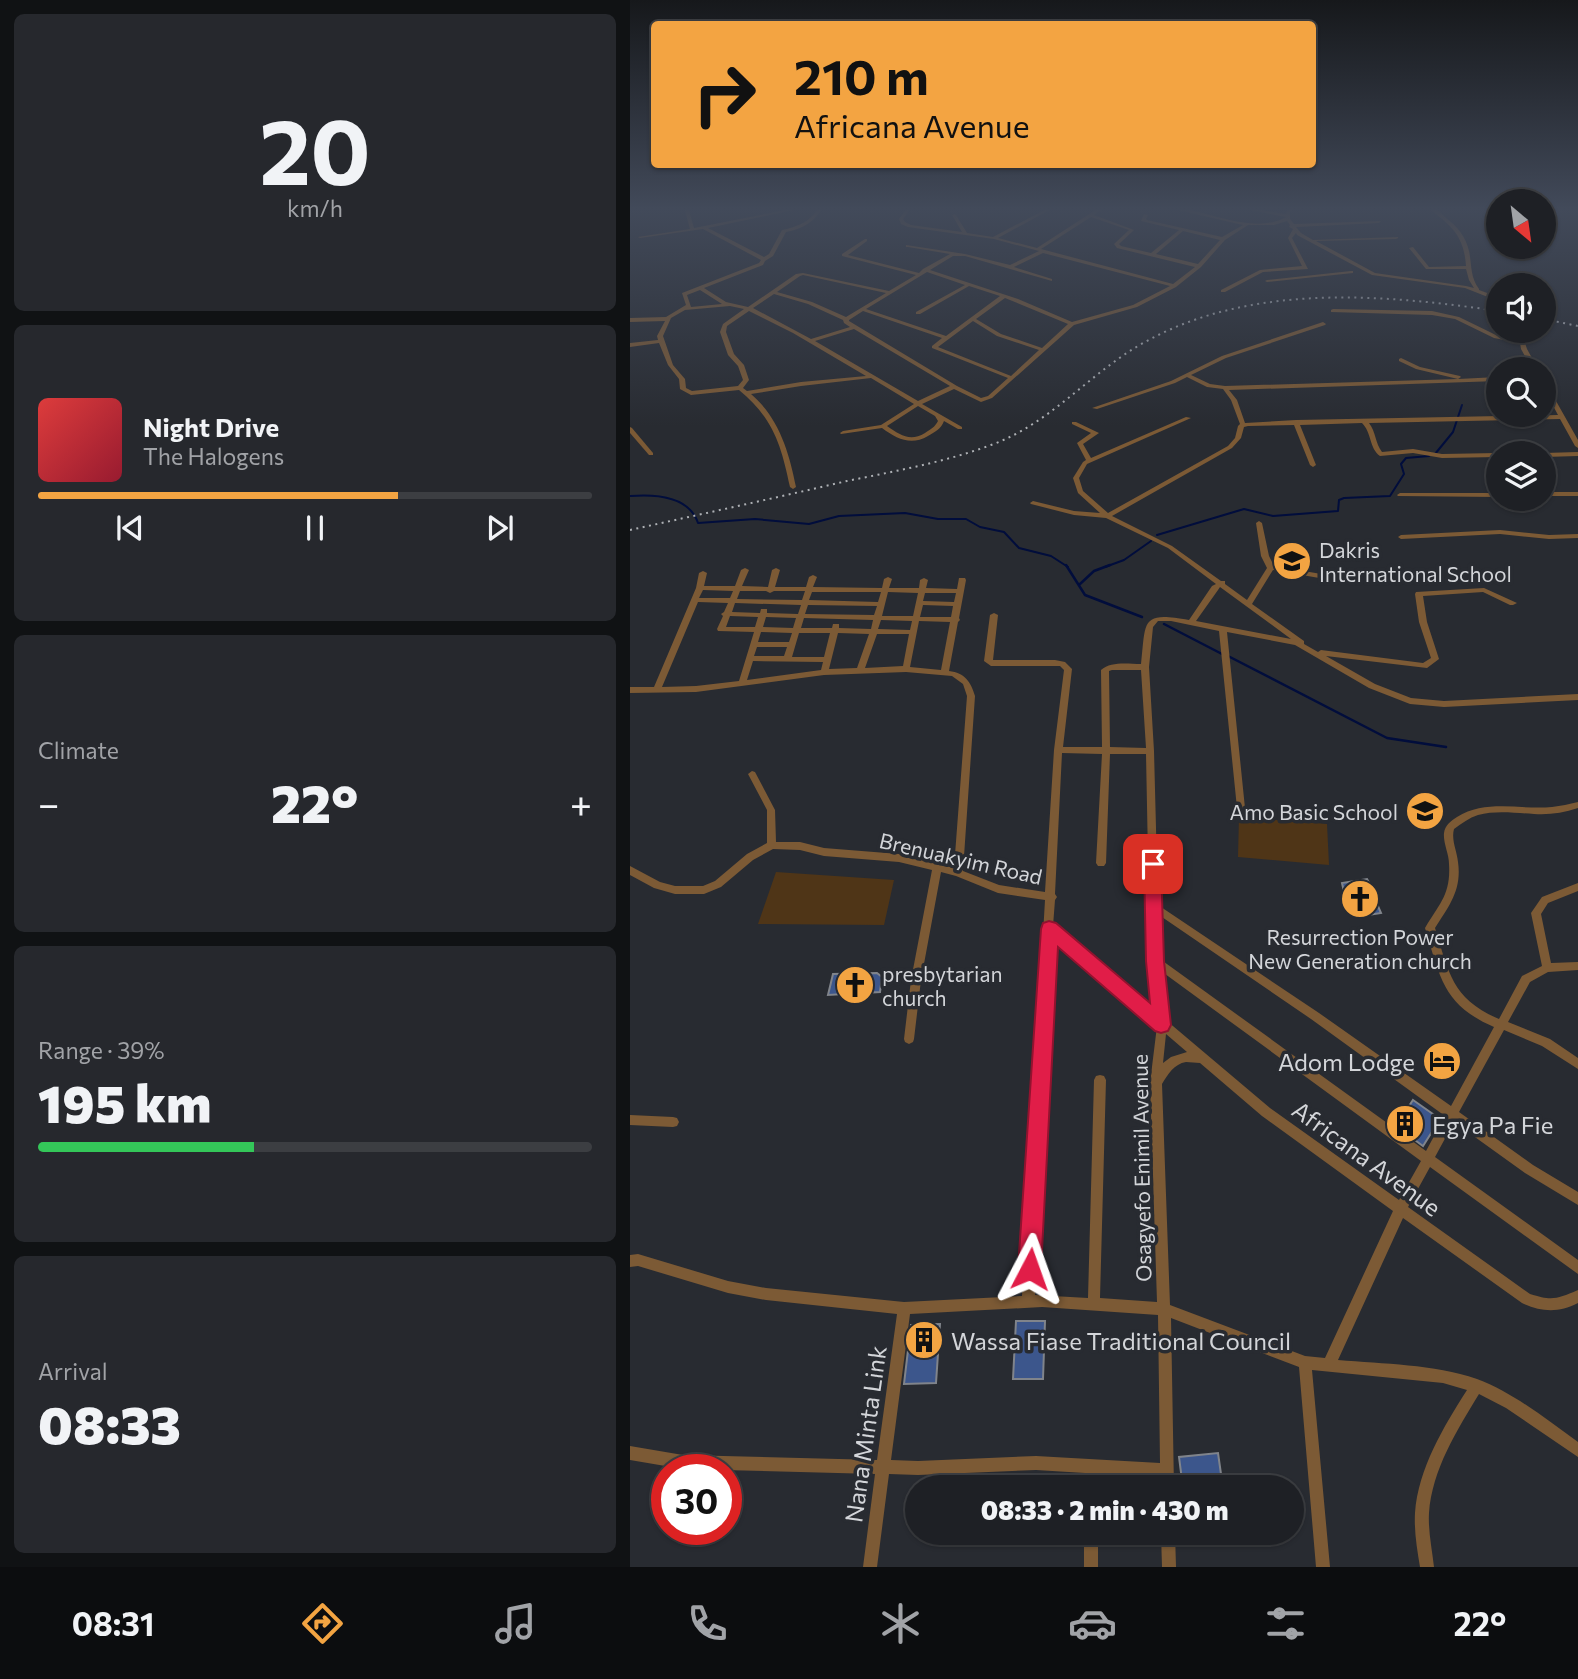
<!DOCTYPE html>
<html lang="en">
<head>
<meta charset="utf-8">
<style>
	body { margin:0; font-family:Commissioner,sans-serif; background:#26282d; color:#f1f3f6; height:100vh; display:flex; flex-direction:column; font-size:26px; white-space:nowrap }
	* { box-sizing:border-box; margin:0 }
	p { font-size:23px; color:#a1a3a7 }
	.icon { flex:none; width:38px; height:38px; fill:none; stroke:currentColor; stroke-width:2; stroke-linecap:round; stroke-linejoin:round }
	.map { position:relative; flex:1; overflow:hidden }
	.side { display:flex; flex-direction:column; gap:14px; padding:14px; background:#101214; width:630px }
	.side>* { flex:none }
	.hud { position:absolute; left:21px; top:21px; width:665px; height:147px; border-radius:7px; box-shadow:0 2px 5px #0004,0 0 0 2px #3c3e42; background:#f3a442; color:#111; overflow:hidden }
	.needle { width:46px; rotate:151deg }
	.controls { position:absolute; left:856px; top:189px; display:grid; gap:14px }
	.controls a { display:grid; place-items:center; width:70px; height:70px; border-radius:50%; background:#1e2025; box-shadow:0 2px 5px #0004,0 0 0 2px #3c3e42; font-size:35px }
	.speed { position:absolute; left:21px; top:1454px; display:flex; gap:14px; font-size:35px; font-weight:700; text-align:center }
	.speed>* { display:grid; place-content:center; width:91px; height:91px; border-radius:50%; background:#1e2025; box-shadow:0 2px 5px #0004,0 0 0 2px #3c3e42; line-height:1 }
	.speed .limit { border:10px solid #d22; background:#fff; color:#111 }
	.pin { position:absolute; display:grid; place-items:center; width:60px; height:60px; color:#fff; margin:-30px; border-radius:14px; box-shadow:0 4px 10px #0006 }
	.me { position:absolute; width:77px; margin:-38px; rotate:4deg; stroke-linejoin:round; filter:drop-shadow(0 0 5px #0008) }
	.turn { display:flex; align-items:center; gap:24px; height:147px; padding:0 28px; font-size:32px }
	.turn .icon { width:91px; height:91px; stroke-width:2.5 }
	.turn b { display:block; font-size:49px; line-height:60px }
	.big { font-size:52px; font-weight:800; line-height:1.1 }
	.side .card { flex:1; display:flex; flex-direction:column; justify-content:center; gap:10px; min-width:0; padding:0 24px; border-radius:10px; background:#26282d }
	.side .dial { align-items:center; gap:0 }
	.dial b { font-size:91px; line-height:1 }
	.song { display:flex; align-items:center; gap:21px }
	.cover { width:84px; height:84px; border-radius:10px; background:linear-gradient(135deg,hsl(0 70% 55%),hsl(350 70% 35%)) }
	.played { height:7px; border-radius:4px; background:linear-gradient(90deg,#f3a442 65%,#3c3e42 65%) }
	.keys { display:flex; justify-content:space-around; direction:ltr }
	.heat { display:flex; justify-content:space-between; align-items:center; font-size:38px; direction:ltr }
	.charge { height:10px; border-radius:5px; background:linear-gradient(90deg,#34c759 39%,#3c3e42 0) }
	.trip { position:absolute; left:275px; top:1475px; width:399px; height:70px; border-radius:35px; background:#1e2025; box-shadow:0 2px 5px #0004,0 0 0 2px #3c3e42; font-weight:800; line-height:70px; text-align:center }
	.dock { display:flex; height:112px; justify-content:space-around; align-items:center; background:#0c0d0f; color:#a1a3a7 }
	.dock .icon { width:49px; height:49px }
	.dock .active { color:#f3a442 }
	.dock b { font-size:32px; color:#f1f3f6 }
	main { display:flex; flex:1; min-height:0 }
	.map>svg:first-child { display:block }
</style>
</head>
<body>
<main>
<section class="side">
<div class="card dial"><b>20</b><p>km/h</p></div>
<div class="card">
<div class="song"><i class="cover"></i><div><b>Night Drive</b><p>The Halogens</p></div></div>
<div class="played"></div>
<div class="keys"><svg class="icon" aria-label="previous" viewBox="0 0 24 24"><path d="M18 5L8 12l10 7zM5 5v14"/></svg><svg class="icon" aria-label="pause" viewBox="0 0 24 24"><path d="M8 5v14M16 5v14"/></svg><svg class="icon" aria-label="next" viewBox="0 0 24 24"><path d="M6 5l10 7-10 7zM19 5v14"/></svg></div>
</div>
<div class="card"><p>Climate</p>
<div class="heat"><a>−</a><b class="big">22°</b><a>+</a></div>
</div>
<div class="card"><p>Range · 39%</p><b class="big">195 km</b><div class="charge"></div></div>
<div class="card"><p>Arrival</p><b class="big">08:33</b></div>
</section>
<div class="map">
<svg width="948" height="1567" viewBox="0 0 948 1567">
	<rect width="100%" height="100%" fill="#282b31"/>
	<g fill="#4f3517">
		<path d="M609 817 697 824 699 865 608 857Z"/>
		<path d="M146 872 264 880 254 925 128 924Z"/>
	</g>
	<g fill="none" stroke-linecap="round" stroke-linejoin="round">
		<g stroke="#010d3c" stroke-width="2">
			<path d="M805 454 823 432 832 405"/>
			<path d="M0 496C25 494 59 496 68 523L125 519 179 524 209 516 275 513 308 519H336L350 527 374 532 389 548 421 556 438 567"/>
			<path d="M527 535 614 509 643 516 708 511 709 500 714 498 760 496 774 474 771 464 776 458 799 456"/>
			<path d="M475 567 494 560 521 541"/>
		</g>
		<g stroke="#010d3c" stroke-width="2.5">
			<path d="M436 565 455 595 512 617"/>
			<path d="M450 584 464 571 480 565"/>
			<path d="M534 624 592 654"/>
			<path d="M598 656 757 738 816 747"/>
		</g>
	</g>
	<g fill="#3c568c" stroke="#80848b" stroke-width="2">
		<path d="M737 879 747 897H744L751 913 726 917 720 901H716L712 883Z"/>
		<path d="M247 973 252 977 250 992 198 995 203 974Z"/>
		<path d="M783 1100 810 1119 793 1146 766 1126Z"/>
		<path d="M386 1321H415L413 1379H383Z"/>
		<path d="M310 1324 306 1383 274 1384 281 1325Z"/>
		<path d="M588 1453 593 1488H553L549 1457Z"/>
	</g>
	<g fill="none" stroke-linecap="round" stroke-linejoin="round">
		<g fill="#7c5a35" fill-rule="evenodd">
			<path d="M54 207H58L64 228 170 207H178L78 228 134 257 139 254 152 230C168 227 181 221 189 207H193C185 222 172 229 156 232L143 256 135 261 133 265 74 288 96 302 118 307 166 274 173 273 259 291 286 275 212 256V254L235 239H237V241L218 255 289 273 293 269 320 254 278 247H276V245L335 254 380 265 409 251 364 239 278 227 271 224 269 219 278 207H282L273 219 275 222 281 225 332 232 322 215 324 214 326 215 337 233 363 237 420 207H425L368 238 407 248 470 207H475L464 215 504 230 489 244 491 246 521 253 549 230 511 221 514 214 518 215 516 219 517 220 592 237 613 225 539 208C547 207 557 209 565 211 593 218 630 232 656 217L604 207H613L656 214C656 209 661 207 666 207L660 212V219L664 224 751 221 749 223 666 227 671 233 683 240 768 237V238L766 239 686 241 745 273 836 286 844 288 839 280 836 269H796L779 248 783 247 799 267 836 266C834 234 820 225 797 207 805 207 810 212 816 218 827 226 836 237 839 251 842 265 840 277 849 289V290L868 297V301L835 288 742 275 667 235 666 233 662 238 678 269 633 272 595 292H591V290L630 270 672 266 658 238 663 229 659 227 660 225 657 221 644 225H618L595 240 571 267 546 287 507 307 444 325 362 398 351 402 324 389 292 404 332 427V429H328L314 421C311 429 305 432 298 436 281 446 267 439 252 428L211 434 210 433 213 431 251 425 284 404 241 378 171 386 121 394C149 418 159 452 166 487L163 489 160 487C151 444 143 418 109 390L61 395 50 389 49 379 38 365 29 343 0 347V343L28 340 27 336 35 321 0 322V318L36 317 56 305 52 293 129 263 131 260 73 229 10 238 8 237 60 229ZM461 217 499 230 484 244 487 248 565 267 543 284 411 249ZM553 231 590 240 568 264 526 254ZM413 253 540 286 503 305 442 322 388 299 300 270 323 256H335L422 281V279L384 267ZM297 272 335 285 286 312V314H290L339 286 370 296 316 336 236 309ZM173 275 256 293 216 317 182 302 147 292 170 276ZM70 290 92 304 61 307 57 295ZM144 294 178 304 213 320 214 323 220 327 181 339 123 308ZM375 298 438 324 412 348 371 334 346 319ZM100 306 114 309 93 324 90 332 98 355 108 366 113 380 108 386 62 391 56 388 55 379 43 365 33 336 41 318 55 310ZM119 311 163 333 236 376 171 382 117 391 113 388 119 380 114 365 104 354 96 332 97 326ZM233 311 312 338 302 346V348L378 378 358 396 351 398 327 386 219 321V320ZM343 321 367 336 409 350 381 376 308 347ZM224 329 320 386 288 401 185 341ZM288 406 305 416 308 421C305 427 301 429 295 433 280 442 270 435 257 426Z"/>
			<path d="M721 271H723V273L637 282 635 281 637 280Z"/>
			<path d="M703 309 802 311 829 317 868 336 889 340 886 331H891L897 349 908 369H902L891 349 890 343 864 338 825 319 802 315 701 312V310Z"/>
			<path d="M693 322 696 324 695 325 596 358 561 375 580 384 595 386 828 379 786 369 769 361V359L771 358 790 367 830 376 831 377 828 379 868 377V381L599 390 607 400 615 423 666 420 928 415 914 389V383L917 385 948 440V448L945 446 930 419 739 423C746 432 745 443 752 452L783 449 812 454 868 453V457L812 458 783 453 750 456C739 448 742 433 732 423L670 425 686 465 683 467 680 465 664 425 618 426 614 427 611 438 602 448 482 516 542 546 591 581H595V584L617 600 637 568 631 556 626 523 629 521 632 523 639 556 644 566 727 580V584H724L643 570 622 604 674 641V644L688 652 691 650 793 663 801 658 789 622 785 594 786 592 854 588 887 603 883 605H880L853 592 793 596 797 622 809 659 797 668 696 656 745 684 781 698 814 701 948 694V700L814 707 780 704 739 688 665 645 597 632 615 808 614 810H608L607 808 589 631 541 621H528L523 627 519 667 524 751 528 905 689 1013 821 1106 864 1027C813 1005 810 977 795 928 809 904 821 895 819 864 819 854 813 843 814 833 815 825 821 821 827 817 856 799 890 810 922 807 931 806 939 804 948 802V808C933 813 919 815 904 814 886 813 866 810 848 815 839 818 832 823 824 829 821 840 827 851 828 862 832 890 819 906 805 928 819 973 822 999 869 1019L892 976 912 966 901 913 912 897 948 883V891L918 903 911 914 921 963 948 962V970L918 972 900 982 878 1022 920 1039 948 1058V1069L912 1046 874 1030 829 1112 903 1165 948 1192V1205L895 1173 824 1122 805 1157 948 1260V1274L800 1167 778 1207 900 1294C922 1301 927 1299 948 1290V1303C928 1313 912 1312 892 1303L773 1218 708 1360C754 1364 803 1364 847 1379 884 1393 916 1419 948 1442V1457L876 1408 849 1394C827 1430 802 1470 799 1513 798 1531 802 1549 804 1567H790C787 1549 784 1531 785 1513 788 1469 814 1426 837 1390L813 1383 682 1370 700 1567H686L669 1367 541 1318 544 1488H530V1477L469 1473V1488H455V1473L406 1470 288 1475 259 1474 247 1567H233L245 1474 53 1469 0 1460V1446L53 1455 247 1460 267 1314 136 1300 98 1293 8 1266 0 1267V1255L8 1254 98 1281 136 1288 274 1302 392 1296 415 900 368 893 326 876 311 872 291 980 284 1039 283 1042 279 1044 275 1042 274 1039 281 980 302 870 269 862 194 856 170 850 143 849 123 860 91 887 74 894H45L24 888 0 875V866L30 882 45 886H73L85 881 117 854 137 843V810L118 774 122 771 125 772 145 810 146 842H170L194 848 269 854 324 868 337 696 333 684 322 676 276 672 194 675 66 692 0 693V687H24L66 588 69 573 73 571 77 573 74 586H105L111 570 115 568 119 570 112 586 138 587 142 570 146 568 150 570 145 587H176L179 577 183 575 187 577 183 587 252 588 254 579 258 577 262 579 259 588H289L290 580 294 578 298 580 296 588 327 589 329 578H335L336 580 329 618 330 620 328 622 319 671C335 673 341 682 345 696L333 871 369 885 415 892 424 750 434 670 430 666H361L354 661 360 615 364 613 368 615 363 660H425L435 662 442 669 433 747H472L471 670C481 661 498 664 511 664 516 621 510 611 559 620L582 586 586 584 538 548 476 518 444 515 401 504 400 503 403 501 444 511 470 513 448 493 443 478 453 462 456 460 447 443 461 433 442 424V422H446L469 433 453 444 461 458 556 417 561 418 457 464 449 478 453 491 478 513 598 446 605 438 608 426 610 424 601 400 593 389 577 387 557 377 545 383 467 409 462 408 541 381 592 356ZM590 587 661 639 566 621 588 590ZM73 590 103 591 100 598H69ZM110 591H136L140 593 144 591H175L172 600 107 599ZM182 592H251L248 602 179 600ZM258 592 288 593 283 616H252ZM295 593H326L324 602 293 601ZM68 602 98 603 94 612 91 614 93 616 87 629 88 631 124 632 109 681 66 686 32 687ZM105 603 171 605 168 614 137 613V609H131L130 613 102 612ZM178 605 247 606 244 615 175 614ZM293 605 323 606 321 617H290ZM100 616 128 617 125 627H96ZM136 617 166 618 163 628 133 627ZM174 618 243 620 241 629 209 628V624H203L202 628H171ZM251 620 282 621 280 630 248 629ZM289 621 320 622 311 670 280 667ZM131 632 162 633 159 642H128ZM169 633H200L194 657H162ZM208 633 239 634 227 668 199 669ZM247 634H279L273 666 235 668ZM127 647H157L154 656H124ZM123 661 193 662 191 670 117 680ZM482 670H511L516 748 480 747 479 671ZM432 753 472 754 466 863 468 866H474L476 863 480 754H516L520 961 525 1012 423 926 425 900 427 897 425 894ZM529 915 681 1019 815 1116 796 1151 530 959ZM423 937 527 1026 520 1083 527 1302 470 1298 476 1080 474 1076 470 1075 466 1076 464 1080 458 1298 405 1295ZM531 971 791 1161 769 1200 640 1108 537 1021ZM536 1034 557 1052 541 1057 533 1063ZM556 1062 570 1063 632 1116 763 1211 695 1358 675 1356 540 1305 532 1084C538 1074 544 1064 556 1062ZM412 1307 528 1315 530 1463 406 1456 288 1461 261 1460 280 1314Z"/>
			<path d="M0 427 2 428 23 453V455H19L0 433Z"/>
			<path d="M948 452V456L914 457V453Z"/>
			<rect x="914" y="492" width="34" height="4"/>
			<path d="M770 493H868V497L768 496 767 495Z"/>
			<path d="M870 530 919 535 948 534V538L919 539 870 534 771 539 768 537 771 535Z"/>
			<path d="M0 1115 43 1117 47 1118 49 1122 47 1126 43 1127 0 1125Z"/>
			<rect x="454" y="1533" width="14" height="34"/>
			<path d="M531 1533H545L546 1567H532Z"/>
		</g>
		<g stroke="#aeb1b5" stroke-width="2" stroke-dasharray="2 4.5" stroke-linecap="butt">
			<path d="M914 319 948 326"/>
			<path d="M0 530C72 514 145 498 217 481 266 471 315 462 361 445 422 423 460 372 515 342 621 283 752 294 868 311"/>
		</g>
	</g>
	<linearGradient id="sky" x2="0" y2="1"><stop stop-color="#16181b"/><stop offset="0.49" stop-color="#424a5a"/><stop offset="1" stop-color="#424a5a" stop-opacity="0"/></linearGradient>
	<rect width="948" height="426" fill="url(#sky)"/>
	<path fill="#e11d48" stroke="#92132f" stroke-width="2" d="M523 858 529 860 531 864 534 961 541 1025 538 1031 531 1033 525 1031 428 947 411 1269 408 1277 400 1281 392 1277 388 1269 411 929 413 923 419 921 426 923 520 1003 516 961 514 864 517 860Z"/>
	<defs>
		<symbol id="school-disc" viewBox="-11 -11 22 22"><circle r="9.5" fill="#f3a442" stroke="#282b31"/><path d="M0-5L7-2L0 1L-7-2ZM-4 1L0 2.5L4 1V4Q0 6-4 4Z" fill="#111"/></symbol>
		<symbol id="church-disc" viewBox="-11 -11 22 22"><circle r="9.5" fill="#f3a442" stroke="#282b31"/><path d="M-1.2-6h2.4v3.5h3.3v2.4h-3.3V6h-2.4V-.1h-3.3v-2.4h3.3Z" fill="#111"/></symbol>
		<symbol id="hotel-disc" viewBox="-11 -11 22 22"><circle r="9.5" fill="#f3a442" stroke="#282b31"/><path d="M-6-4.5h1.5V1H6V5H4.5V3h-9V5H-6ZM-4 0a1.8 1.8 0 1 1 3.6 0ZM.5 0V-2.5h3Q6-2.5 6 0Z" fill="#111"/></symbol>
		<symbol id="building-disc" viewBox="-11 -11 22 22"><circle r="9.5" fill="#f3a442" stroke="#282b31"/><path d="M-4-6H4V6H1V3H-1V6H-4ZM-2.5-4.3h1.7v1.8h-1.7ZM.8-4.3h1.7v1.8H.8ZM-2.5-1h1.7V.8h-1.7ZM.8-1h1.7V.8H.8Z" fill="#111"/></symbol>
	</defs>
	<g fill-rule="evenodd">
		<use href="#school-disc" x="640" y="539" width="44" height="44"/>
		<use href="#school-disc" x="773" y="789" width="44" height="44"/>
		<use href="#church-disc" x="708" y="877" width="44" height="44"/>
		<use href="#church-disc" x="203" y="963" width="44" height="44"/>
		<use href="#hotel-disc" x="790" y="1039" width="44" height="44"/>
		<use href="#building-disc" x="753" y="1102" width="44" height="44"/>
		<use href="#building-disc" x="272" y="1318" width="44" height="44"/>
	</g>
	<g text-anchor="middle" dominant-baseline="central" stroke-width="7" stroke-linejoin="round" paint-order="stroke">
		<g font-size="21" fill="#d3d5d9" stroke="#282b31" text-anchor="start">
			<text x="689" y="549">Dakris<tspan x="689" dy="24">International School</tspan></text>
			<text x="768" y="811" text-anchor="end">Amo Basic School</text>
			<text x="730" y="936" text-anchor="middle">Resurrection Power<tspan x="730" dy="24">New Generation church</tspan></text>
			<text x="252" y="973">presbytarian<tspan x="252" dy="24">church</tspan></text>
		</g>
		<g font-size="21" fill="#d3d5d9" stroke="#282b31">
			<text transform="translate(331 858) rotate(13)">Brenuakyim Road</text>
			<text transform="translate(511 1168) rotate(-91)">Osagyefo Enimil Avenue</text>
		</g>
		<g font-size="24" fill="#d3d5d9" stroke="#282b31" text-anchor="start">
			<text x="785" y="1061" text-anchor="end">Adom Lodge</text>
			<text x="802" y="1124">Egya Pa Fie</text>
			<text x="321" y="1340">Wassa Fiase Traditional Council</text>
		</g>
		<g font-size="24" fill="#d3d5d9" stroke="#282b31">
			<text transform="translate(737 1158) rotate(36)">Africana Avenue</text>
			<text transform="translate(235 1434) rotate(-82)">Nana Minta Link</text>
		</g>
	</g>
</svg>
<div class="controls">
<a><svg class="needle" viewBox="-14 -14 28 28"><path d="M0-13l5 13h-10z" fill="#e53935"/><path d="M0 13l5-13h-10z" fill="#a1a3a7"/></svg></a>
<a><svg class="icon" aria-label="sound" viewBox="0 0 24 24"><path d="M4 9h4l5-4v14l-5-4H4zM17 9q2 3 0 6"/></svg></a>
<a><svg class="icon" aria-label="search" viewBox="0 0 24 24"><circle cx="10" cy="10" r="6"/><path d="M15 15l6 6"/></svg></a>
<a><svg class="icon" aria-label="layers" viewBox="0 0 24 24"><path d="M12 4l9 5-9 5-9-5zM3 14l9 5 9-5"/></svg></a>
</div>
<div class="speed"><div class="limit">30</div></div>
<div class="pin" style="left:523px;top:864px;background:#d93025"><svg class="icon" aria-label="arrive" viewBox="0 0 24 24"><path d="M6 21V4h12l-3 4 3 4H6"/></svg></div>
<svg class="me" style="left:400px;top:1269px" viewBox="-20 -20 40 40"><path d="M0-17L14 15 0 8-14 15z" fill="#e11d48" stroke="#fff" stroke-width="4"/></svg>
<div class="trip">08:33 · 2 min · 430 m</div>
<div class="hud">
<div class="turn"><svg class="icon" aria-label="right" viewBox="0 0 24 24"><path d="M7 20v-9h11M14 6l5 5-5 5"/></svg><div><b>210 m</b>Africana Avenue</div></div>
</div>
</div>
</main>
<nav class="dock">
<b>08:31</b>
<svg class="icon active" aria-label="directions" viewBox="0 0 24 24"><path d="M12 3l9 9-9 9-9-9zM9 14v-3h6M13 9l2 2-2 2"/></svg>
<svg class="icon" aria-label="music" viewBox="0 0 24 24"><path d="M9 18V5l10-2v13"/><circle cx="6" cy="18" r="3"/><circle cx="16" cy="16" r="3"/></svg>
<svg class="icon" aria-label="phone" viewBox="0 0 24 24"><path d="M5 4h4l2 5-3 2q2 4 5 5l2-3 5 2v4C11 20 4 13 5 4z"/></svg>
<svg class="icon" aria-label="climate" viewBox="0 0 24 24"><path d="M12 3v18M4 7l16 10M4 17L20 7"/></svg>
<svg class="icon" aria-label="car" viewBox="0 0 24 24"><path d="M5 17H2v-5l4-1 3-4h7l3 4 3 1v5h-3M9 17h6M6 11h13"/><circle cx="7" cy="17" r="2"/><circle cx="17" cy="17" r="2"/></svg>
<svg class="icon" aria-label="filters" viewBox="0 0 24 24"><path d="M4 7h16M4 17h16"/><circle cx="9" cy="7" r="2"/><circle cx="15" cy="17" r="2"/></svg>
<b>22°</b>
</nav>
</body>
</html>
